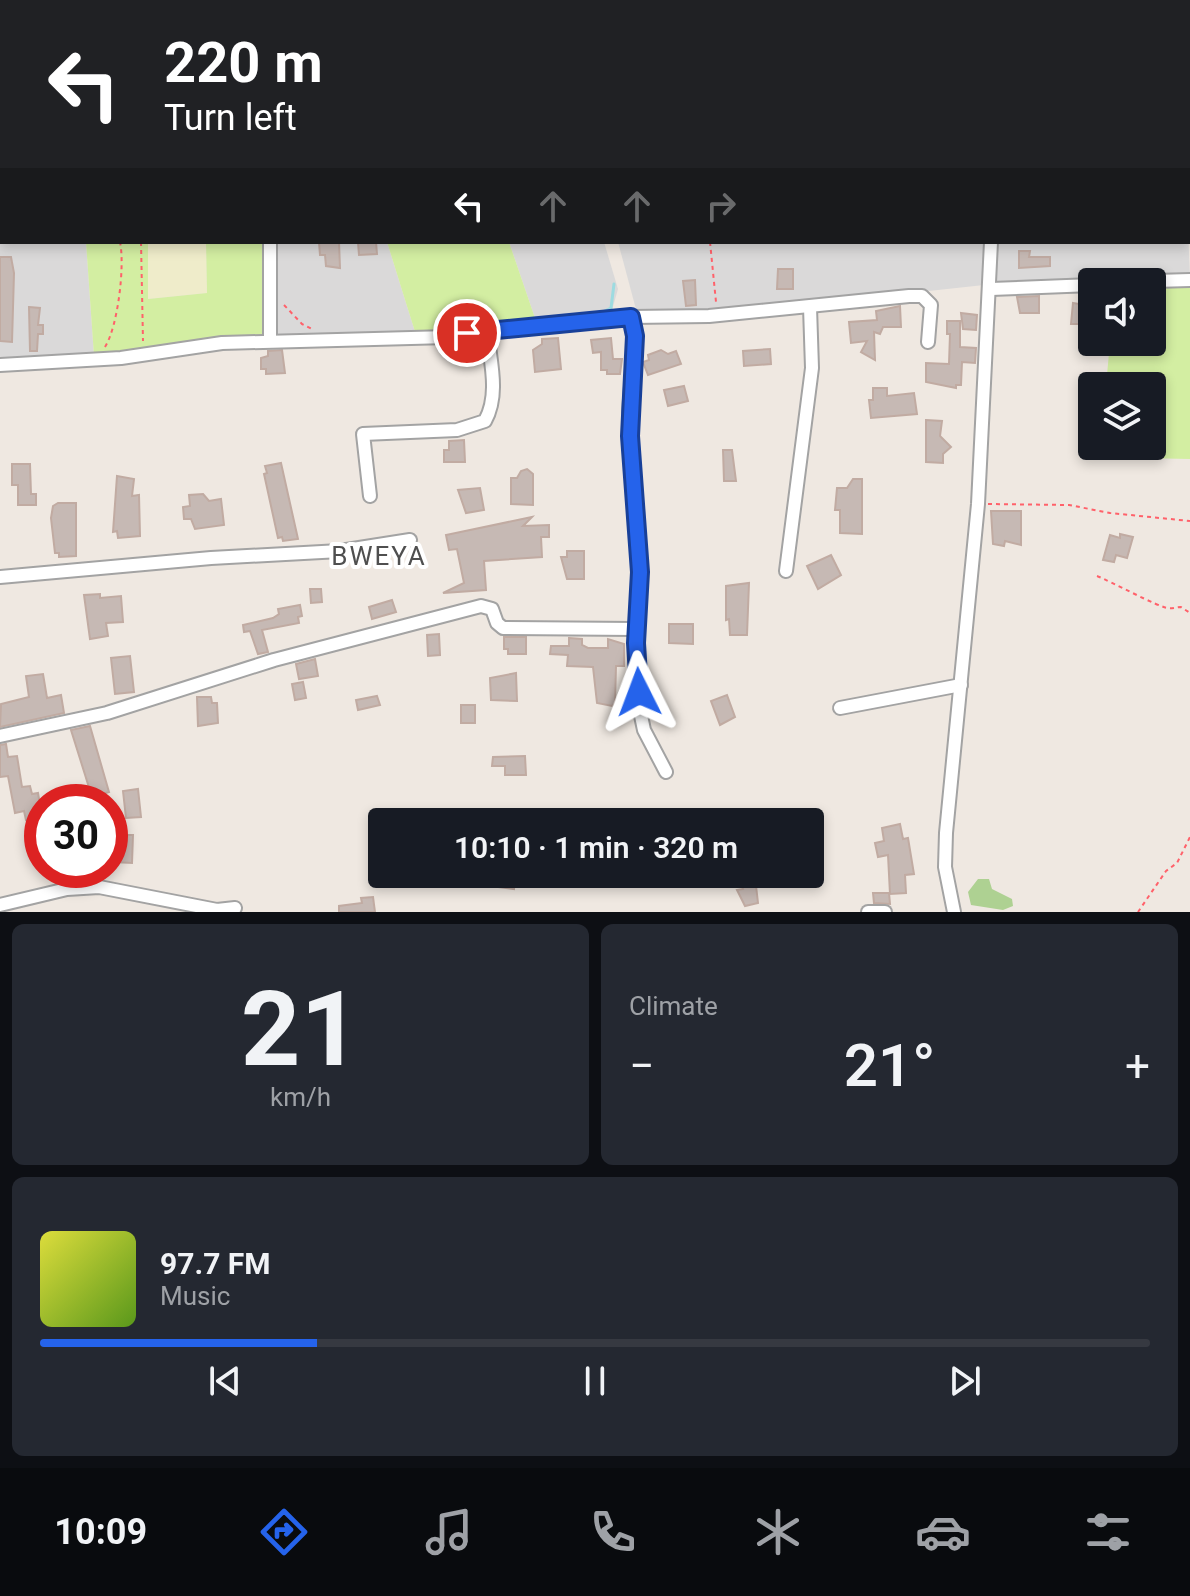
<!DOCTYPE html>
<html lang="en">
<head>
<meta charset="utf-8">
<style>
	body { margin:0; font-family:Roboto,sans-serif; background:#242831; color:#f1f3f6; height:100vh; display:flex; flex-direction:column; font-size:30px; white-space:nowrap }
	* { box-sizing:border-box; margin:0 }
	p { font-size:26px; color:#9ea1a6 }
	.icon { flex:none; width:44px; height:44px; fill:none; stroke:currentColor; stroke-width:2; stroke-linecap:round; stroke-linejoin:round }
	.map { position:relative; height:912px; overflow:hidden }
	.drawer { display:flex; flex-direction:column; gap:12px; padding:12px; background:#0d0f14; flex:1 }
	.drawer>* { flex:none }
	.hud { position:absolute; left:0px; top:0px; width:1190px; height:244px; box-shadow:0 4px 12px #0003; background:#202124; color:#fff; overflow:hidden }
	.tools { position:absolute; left:1078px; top:268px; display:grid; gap:16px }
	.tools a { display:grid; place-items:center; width:88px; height:88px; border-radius:8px; background:#171b24; box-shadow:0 4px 12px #0003; font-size:40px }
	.speed { position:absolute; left:24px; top:784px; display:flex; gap:16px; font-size:40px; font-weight:700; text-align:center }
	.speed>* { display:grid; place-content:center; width:104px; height:104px; border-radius:50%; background:#171b24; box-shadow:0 4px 12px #0003; line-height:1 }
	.speed .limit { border:12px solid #d22; background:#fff; color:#111 }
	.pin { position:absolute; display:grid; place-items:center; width:68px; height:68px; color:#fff; margin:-34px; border:4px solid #fff; border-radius:50%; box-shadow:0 2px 8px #0007 }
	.me { position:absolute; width:88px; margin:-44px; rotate:357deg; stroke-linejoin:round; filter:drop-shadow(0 0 6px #0008) }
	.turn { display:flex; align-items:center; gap:28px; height:168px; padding:0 32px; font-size:36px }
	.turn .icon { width:104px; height:104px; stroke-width:2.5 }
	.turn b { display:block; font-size:56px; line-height:68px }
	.lanes { display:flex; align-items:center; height:76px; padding:0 32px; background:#0003; justify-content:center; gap:40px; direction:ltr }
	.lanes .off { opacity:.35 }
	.big { font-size:60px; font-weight:600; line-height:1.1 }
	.drawer .tile { flex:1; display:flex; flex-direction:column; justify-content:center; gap:12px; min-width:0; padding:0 28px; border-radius:12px; background:#242831 }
	.drawer .dial { align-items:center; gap:0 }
	.dial b { font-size:104px; line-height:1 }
	.song { display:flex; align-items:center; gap:24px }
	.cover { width:96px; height:96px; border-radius:12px; background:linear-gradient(135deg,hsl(60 70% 55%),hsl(90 70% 35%)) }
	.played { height:8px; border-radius:4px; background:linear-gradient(90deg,#2563eb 25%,#363941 25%) }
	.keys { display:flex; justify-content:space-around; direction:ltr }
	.heat { display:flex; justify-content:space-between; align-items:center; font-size:44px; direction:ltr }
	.drawer .tiles { flex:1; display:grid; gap:12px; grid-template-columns:1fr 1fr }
	.tile:last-child { grid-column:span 2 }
	.trip { position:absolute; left:368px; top:808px; width:456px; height:80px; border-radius:8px; background:#171b24; box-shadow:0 4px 12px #0003; font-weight:600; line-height:80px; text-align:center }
	.dock { display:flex; height:128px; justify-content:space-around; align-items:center; background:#090b0e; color:#9ea1a6 }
	.dock .icon { width:56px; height:56px }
	.dock .selected { color:#2563eb }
	.dock b { font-size:36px; color:#f1f3f6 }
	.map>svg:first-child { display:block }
</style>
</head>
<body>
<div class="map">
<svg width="1190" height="912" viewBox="0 0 1190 912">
	<rect width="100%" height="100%" fill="#efe8e1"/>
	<g fill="#dad9d9">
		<path d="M0 0 44 2H2V117Z"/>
		<path d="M0 124 2 242H86L94 356 0 360Z"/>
		<path d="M1188 228 1190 277 1141 276 994 284 996 242H1188Z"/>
		<path d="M275 242H387L416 335H276Z"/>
		<path d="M509 242H604L618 289 612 310 536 321Z"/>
		<path d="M618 242H984V285L818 303 637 313Z"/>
	</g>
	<path fill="#efecca" d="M148 242H206L207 293 147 299Z"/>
	<g fill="#d3eea2">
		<path d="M145 0H301V2H151Z"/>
		<path d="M86 242H148V299L207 293 206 242H264L265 329 261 336 94 356Z"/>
		<path d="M387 242H509L536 321 416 335Z"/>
		<path d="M1152 283H1190V459L1141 458V446H1152V386H1106L1110 342H1152Z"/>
	</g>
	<path fill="#aed192" d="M978 879H989L992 889 1012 899 1013 906 1003 910 971 905 968 892Z"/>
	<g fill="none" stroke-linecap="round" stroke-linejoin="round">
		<g stroke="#9ddbe0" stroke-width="3">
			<path d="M597 315 611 308 614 284"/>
			<path d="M541 318 585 315"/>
		</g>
	</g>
	<g fill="#c6b9b4" stroke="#c1aba2" stroke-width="2">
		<path d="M319 242H339L340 268 326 266 325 255H320Z"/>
		<path d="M358 242H376L377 254 359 255Z"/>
		<path d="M1019 251H1030L1029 257H1050V266L1019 268Z"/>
		<path d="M0 257H11L14 273 12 342 0 341Z"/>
		<path d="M778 269H793V289H777Z"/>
		<path d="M695 280 696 305 686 306 683 281Z"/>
		<path d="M1039 296V313H1020L1017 297Z"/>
		<path d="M1073 303 1092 306 1091 318H1083V324H1071Z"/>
		<path d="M900 306 901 327H883L880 334 874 332 875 360 861 352 867 341 851 343 849 322 877 320 876 311Z"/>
		<path d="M29 307 40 308 38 325H43V334H38L37 351H30Z"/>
		<path d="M961 313 977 315 976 330 963 329Z"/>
		<path d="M947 321H960V347L976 348 975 363 962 362 961 385H956V388L926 382V363L949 364 950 334H947Z"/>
		<path d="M558 338 561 369 535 372 533 350 542 344V339Z"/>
		<path d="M611 338 613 359H622L620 374H607V370H601V352L593 353 591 340Z"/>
		<path d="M770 349 771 364 744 366 743 351Z"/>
		<path d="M282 350 285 373 266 374V369H261V358L268 356V351Z"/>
		<path d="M661 350 668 354 676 351 681 364 648 375 643 362 649 360 648 355Z"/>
		<path d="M684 386 688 401 668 406 664 390Z"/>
		<path d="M873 388H887V396L914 393 917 414 871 418 869 400H873Z"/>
		<path d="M926 420 942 421 940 436 951 447 943 454V463L926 462Z"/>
		<path d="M464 440 465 462H444V450H449V441Z"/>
		<path d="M723 450H732L736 481H724Z"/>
		<path d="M281 463 298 539 283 541 282 537 278 538 264 474 267 473 265 466Z"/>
		<path d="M12 464H30L31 494H36V505H18V485H12Z"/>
		<path d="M527 469 533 474V505L511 504V478H517L521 471Z"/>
		<path d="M117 476 134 479 132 496 139 495 140 536 118 538 117 531 113 532Z"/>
		<path d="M853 479H862V534L840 533V510H835L837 488H847Z"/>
		<path d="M480 488 484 510 466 513 458 490Z"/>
		<path d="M203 494 209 501 221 499 224 525 195 529 191 519H184L183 507 190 506 189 495Z"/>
		<path d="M58 503H76V556L59 557V553H55L51 518 53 506Z"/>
		<path d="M991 511H1021V545L1005 541 1004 546 993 544Z"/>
		<path d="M532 517 523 526 549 525V537H541L542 557 484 561 486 590 443 593 464 583 457 549 449 550 446 535Z"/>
		<path d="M1120 534 1133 537 1127 558 1116 555 1114 562 1103 560 1110 535 1120 538Z"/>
		<path d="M567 551H584V579H567L561 557H567Z"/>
		<path d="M831 555 841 575 818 589 807 566Z"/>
		<path d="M749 583 747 635H730L729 619 726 620V586Z"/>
		<path d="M310 589H321L322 602 311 603Z"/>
		<path d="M100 594V598L121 596 123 622 106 623 108 636 90 639 84 595Z"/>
		<path d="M392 600 396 612 372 619 369 607Z"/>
		<path d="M300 605 302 616 298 617 299 623 262 630 268 652 258 654 250 631 244 632 243 625 273 618 279 614 278 609Z"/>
		<path d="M669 624H693V644L669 643Z"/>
		<path d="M439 634 440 655 428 656 427 635Z"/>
		<path d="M504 637H526V654H508V649H504Z"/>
		<path d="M569 638 582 639V645L588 648H608V639L624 644V666H616L615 703 612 706 597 703 593 667 567 666 568 655 550 654 551 646H569Z"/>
		<path d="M130 656 134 692 115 694 111 658Z"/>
		<path d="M315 659 318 676 299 679 296 664Z"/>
		<path d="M516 673 517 701 491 700 490 678Z"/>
		<path d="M43 674 47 698 61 695 64 713 0 727 1 704 29 697 26 676Z"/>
		<path d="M303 682 306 698 295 700 292 684Z"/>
		<path d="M727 695 735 717 720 725 711 701Z"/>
		<path d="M377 696 380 705 358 710 356 700Z"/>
		<path d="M197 697H211L212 703H217L218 723 198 726Z"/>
		<rect x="461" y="705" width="14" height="18"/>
		<path d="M90 726 109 792 92 797 71 730Z"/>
		<path d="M6 744 8 757 17 756 22 787 30 786 32 794 38 793 42 817 26 820 24 811 15 813 8 776 0 777V745Z"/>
		<path d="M525 756 526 775H505V766H492L493 757Z"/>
		<path d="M138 789 141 817 126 818 123 791Z"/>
		<path d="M900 824 903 839 908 838 914 874 905 875 906 893 890 894 888 855 878 857 875 843 884 841 882 828Z"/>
		<path d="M114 835H133L132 863 113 862Z"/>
		<path d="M491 874H515L514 889 491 886Z"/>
		<path d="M755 877 758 903 745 906 737 890 743 889 741 881Z"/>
		<path d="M873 893H889L890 904 874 903Z"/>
		<path d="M373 897 375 912H339V906L362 903 361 898Z"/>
	</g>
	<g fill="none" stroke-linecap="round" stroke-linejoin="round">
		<defs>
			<path id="service" d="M644 2 645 0"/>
			<g id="minor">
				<path d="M48 0V2"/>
				<path d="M957 0 958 2"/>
				<path d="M270 242V341"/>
				<path d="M1120 282 1190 280"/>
				<path d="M991 289 1092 285"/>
				<path d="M631 317 635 336 629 412 640 572 636 643 640 711 644 730 666 772"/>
				<path d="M0 365 121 358 222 343 448 337 533 326 631 317 709 316 909 296H922L931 305 928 342"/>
				<path d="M370 496 363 434 457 430 485 421C500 394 490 360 487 331"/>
				<path d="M786 571 812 368 810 307"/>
				<path d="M0 577 211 558 340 551 410 540"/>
				<path d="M840 708 961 685"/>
				<path d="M0 736 107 713 274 660 481 606 492 609 497 623 503 628 636 629"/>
				<path d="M0 905 67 889 99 887 217 910 235 908"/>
				<path d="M868 912H885"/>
				<path d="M954 912 945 867 946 833 978 504 991 242"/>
			</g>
		</defs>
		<use href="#service" stroke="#a3a3a3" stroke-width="10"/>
		<use href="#minor" stroke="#a3a3a3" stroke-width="16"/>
		<g stroke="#ff616a" stroke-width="2" stroke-dasharray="4 4" stroke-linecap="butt">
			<path d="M258 0V2"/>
			<path d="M1188 157 1190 158"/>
			<path d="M141 242 143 341"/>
			<path d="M710 242 716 302"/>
			<path d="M284 305 302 324 312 329"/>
			<path d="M105 347C118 326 125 266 120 242"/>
			<path d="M988 504 1069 505 1110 513 1190 521"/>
			<path d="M1097 576C1110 581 1160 608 1168 608 1172 609 1176 607 1181 607L1190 613"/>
			<path d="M1138 912 1166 871 1177 863 1190 837"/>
		</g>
		<use href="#service" stroke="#fff" stroke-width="6"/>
		<use href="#minor" stroke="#fff" stroke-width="12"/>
	</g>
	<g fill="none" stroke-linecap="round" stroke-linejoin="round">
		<defs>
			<path id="route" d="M467 333 631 317 635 336 630 436 640 572 636 643 639 692"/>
		</defs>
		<use href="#route" stroke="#184099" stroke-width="20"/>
		<use href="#route" stroke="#2563eb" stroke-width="14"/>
	</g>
	<g text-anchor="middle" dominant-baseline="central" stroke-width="8" stroke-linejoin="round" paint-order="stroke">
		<g font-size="26" letter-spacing="2" fill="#4f4f4f" stroke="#fff">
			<text x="379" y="556">BWEYA</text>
		</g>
	</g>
</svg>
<div class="tools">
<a><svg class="icon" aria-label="sound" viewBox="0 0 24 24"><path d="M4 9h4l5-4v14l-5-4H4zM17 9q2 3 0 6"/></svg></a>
<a><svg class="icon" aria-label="layers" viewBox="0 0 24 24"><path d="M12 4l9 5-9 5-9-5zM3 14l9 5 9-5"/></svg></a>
</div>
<div class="speed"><div class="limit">30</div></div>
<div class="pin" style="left:467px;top:333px;background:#d93025"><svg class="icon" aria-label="arrive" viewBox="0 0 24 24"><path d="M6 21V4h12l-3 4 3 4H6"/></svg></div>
<svg class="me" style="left:639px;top:692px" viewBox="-20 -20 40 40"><path d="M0-17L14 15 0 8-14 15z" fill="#2563eb" stroke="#fff" stroke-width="4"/></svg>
<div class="trip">10:10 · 1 min · 320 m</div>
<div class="hud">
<div class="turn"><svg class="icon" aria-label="left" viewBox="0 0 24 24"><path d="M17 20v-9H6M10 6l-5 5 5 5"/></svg><div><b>220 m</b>Turn left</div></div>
<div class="lanes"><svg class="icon" aria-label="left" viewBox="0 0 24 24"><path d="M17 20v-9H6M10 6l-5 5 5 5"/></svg><svg class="icon off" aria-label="ahead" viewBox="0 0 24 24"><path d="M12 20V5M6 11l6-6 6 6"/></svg><svg class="icon off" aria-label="ahead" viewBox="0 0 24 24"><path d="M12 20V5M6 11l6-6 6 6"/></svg><svg class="icon off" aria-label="right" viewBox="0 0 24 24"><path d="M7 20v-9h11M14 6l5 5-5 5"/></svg></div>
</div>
</div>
<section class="drawer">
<div class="tiles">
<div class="tile dial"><b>21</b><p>km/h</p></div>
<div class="tile"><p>Climate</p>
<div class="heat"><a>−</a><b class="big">21°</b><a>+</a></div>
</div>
<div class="tile">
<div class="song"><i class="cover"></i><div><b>97.7 FM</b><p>Music</p></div></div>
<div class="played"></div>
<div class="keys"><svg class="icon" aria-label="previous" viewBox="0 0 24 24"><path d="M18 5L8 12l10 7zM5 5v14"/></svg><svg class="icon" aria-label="pause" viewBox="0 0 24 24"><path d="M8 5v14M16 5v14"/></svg><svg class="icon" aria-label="next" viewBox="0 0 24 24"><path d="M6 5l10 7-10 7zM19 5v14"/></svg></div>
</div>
</div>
</section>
<nav class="dock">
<b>10:09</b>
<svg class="icon selected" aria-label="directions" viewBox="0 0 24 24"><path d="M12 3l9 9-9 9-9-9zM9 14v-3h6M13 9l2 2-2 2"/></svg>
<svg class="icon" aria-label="music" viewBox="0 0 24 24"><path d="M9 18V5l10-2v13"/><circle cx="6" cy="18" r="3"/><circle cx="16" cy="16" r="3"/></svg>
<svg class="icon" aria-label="phone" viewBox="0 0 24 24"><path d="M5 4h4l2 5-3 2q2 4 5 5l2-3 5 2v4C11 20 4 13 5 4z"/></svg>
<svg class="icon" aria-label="climate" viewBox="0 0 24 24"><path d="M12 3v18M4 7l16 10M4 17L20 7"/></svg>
<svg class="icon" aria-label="car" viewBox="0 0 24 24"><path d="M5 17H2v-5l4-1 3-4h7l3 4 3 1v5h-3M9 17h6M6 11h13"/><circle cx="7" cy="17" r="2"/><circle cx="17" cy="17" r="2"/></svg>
<svg class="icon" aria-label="filters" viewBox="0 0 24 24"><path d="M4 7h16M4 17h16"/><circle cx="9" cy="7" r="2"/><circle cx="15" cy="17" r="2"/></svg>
</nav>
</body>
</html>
